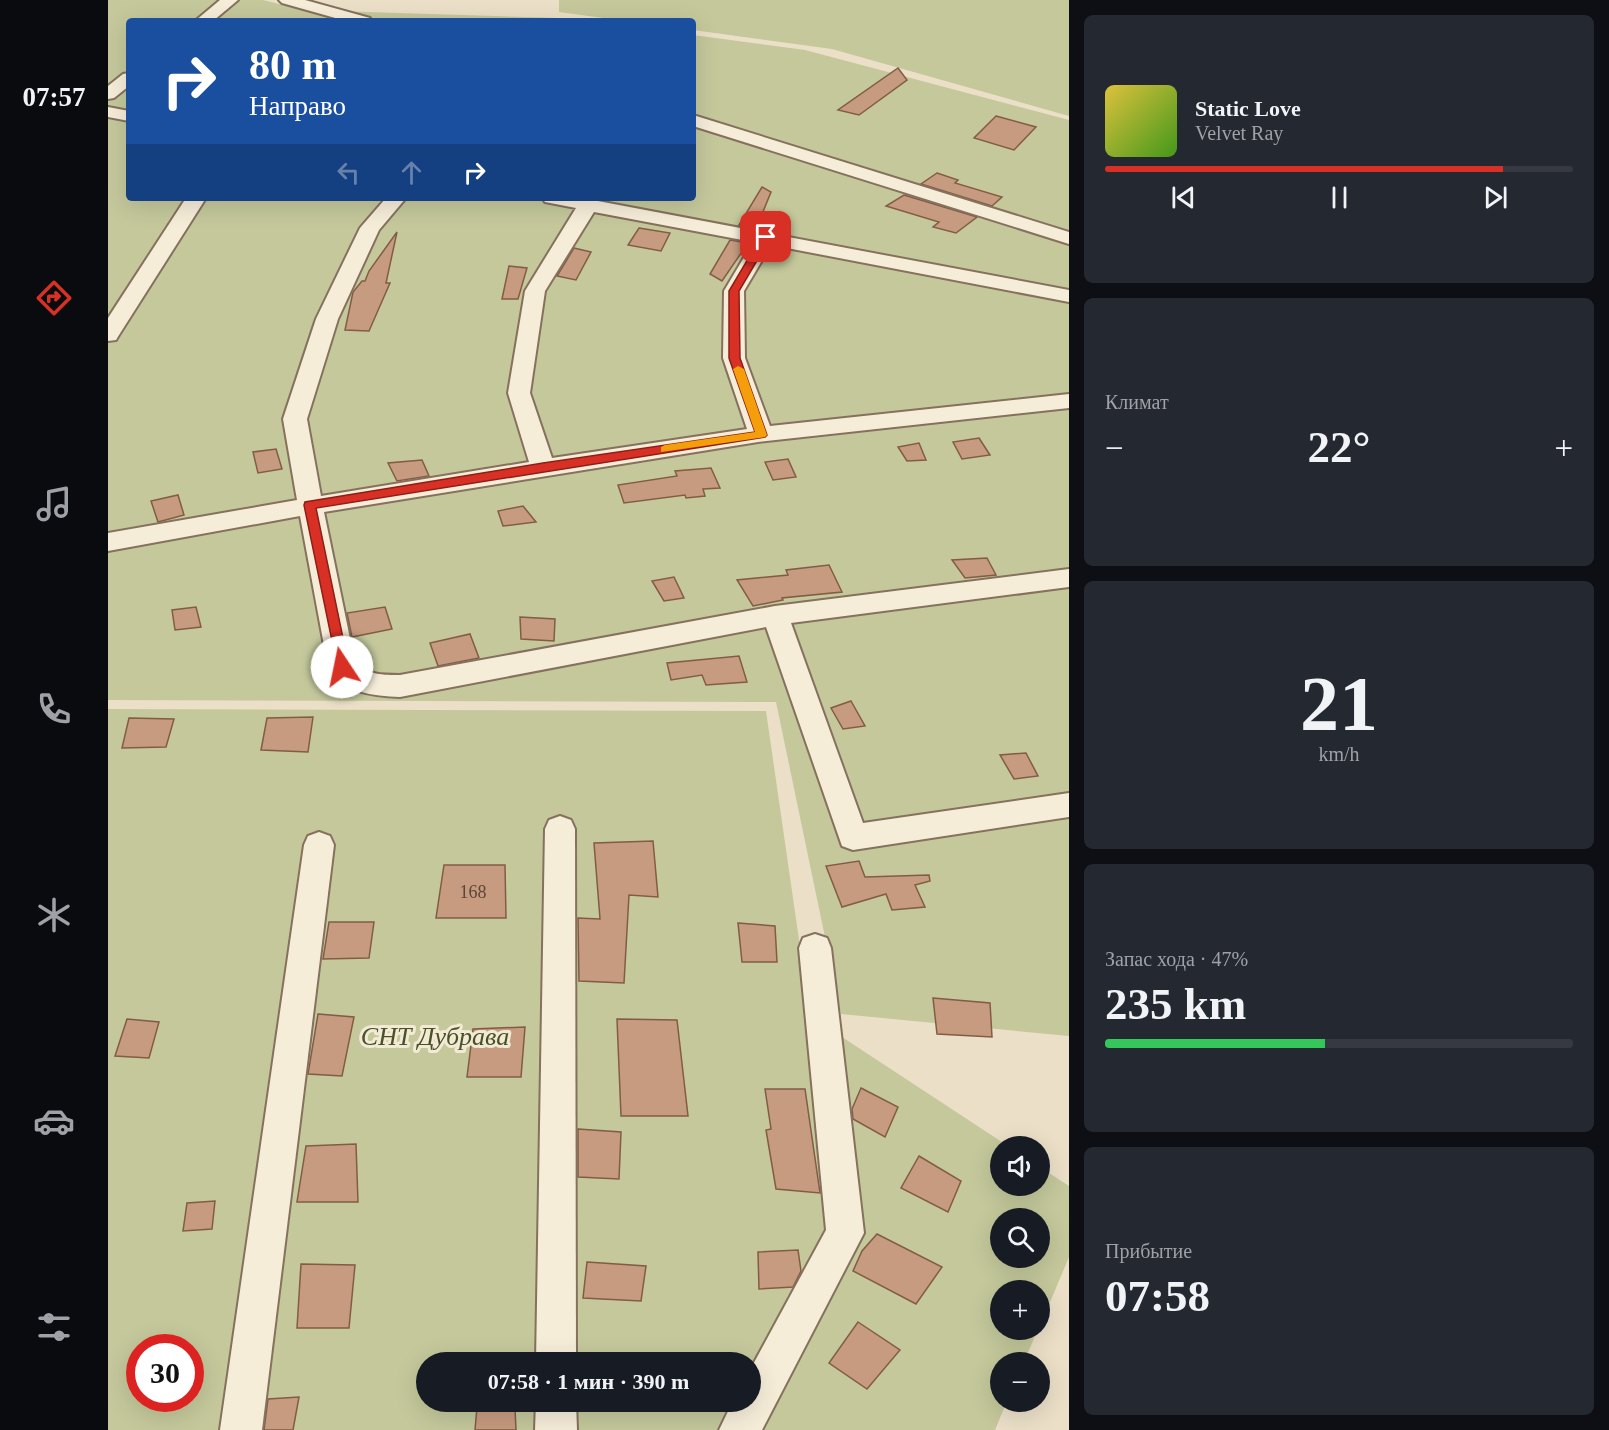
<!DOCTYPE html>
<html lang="ru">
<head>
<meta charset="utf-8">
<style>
	body { margin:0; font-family:Georgia,serif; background:#242831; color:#f1f3f6; height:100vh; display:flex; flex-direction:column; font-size:22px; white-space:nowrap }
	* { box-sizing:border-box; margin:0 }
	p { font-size:20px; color:#9ea1a6 }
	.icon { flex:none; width:33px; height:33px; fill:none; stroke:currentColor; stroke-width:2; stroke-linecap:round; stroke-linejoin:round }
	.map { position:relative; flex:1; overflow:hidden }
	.sheet { display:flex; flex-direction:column; gap:15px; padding:15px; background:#0d0f14; width:540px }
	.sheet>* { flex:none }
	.guide { position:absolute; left:18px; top:18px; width:570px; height:183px; border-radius:6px; box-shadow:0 6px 24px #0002; background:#1a4fa0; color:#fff; overflow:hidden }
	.controls { position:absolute; left:882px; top:1136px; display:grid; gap:12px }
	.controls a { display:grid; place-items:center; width:60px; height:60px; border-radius:50%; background:#171b24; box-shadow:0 6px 24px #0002; font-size:30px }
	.speed { position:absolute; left:18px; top:1334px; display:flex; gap:12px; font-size:30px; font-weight:700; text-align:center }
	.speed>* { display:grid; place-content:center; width:78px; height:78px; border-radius:50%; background:#171b24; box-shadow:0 6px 24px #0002; line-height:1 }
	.speed .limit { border:9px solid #d22; background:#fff; color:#111 }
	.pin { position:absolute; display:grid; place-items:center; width:51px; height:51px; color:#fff; margin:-26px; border-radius:12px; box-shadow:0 3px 9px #0006 }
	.me { position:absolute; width:66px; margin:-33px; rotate:349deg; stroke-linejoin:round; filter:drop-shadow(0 0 4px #0008) }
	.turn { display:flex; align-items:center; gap:21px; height:126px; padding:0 24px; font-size:27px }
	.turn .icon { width:78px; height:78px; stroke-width:2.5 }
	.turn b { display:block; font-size:42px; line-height:51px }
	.lanes { display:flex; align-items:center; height:57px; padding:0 24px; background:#0003; justify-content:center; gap:30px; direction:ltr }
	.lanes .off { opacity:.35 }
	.big { font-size:45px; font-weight:600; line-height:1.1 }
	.sheet .tile { flex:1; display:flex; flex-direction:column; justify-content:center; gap:9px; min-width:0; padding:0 21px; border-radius:9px; background:#242831 }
	.sheet .dial { align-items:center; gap:0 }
	.dial b { font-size:78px; line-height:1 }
	.song { display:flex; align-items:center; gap:18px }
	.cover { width:72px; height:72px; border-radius:9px; background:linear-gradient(135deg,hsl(50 70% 55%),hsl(100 70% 35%)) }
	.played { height:6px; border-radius:3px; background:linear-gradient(90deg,#d93025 85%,#363941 85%) }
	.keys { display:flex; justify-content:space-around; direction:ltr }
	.heat { display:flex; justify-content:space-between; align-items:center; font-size:33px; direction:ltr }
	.charge { height:9px; border-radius:4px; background:linear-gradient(90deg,#34c759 47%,#363941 0) }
	.trip { position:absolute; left:308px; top:1352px; width:345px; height:60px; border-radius:30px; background:#171b24; box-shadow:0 6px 24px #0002; font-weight:600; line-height:60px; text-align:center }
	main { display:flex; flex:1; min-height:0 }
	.tab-bar { display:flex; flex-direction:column; width:108px; justify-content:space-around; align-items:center; background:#090b0e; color:#9ea1a6 }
	.tab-bar .icon { width:42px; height:42px }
	.tab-bar .selected { color:#d93025 }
	.tab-bar b { font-size:27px; color:#f1f3f6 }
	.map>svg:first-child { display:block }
</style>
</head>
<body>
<main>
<nav class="tab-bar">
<b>07:57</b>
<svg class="icon selected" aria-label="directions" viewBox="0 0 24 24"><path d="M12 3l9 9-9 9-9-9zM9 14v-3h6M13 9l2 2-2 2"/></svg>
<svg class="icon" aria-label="music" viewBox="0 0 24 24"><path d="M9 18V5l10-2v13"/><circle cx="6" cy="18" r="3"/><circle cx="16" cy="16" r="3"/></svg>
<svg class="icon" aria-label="phone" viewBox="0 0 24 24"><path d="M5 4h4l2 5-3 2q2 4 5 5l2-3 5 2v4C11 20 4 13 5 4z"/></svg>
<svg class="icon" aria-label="climate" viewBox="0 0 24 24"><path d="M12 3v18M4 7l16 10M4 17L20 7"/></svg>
<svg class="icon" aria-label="car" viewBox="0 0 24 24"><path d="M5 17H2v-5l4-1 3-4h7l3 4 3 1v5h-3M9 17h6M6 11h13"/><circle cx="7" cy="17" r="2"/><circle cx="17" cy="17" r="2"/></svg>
<svg class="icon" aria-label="filters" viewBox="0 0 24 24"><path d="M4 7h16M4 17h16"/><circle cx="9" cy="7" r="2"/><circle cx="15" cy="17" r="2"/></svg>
</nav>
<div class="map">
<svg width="961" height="1430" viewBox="0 0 961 1430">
	<rect width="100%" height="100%" fill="#ebdfc7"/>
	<g fill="#c4c89b" fill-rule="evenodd">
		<path d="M0 0H155L195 10 451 18 475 21H21V198H585V35L697 50 961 120V1036L733 1014 668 702 0 700Z"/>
		<path d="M451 0H961V116L724 49 585 30V21H518L451 12Z"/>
		<path d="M0 709 658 711 702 1016 900 1146H892V1185H932V1167L961 1186V1257L932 1326V1290H892V1329H930L916 1362H892V1401H899L887 1430H0ZM892 1218H932V1257H892ZM32 1347H82V1398H32ZM318 1362H642V1401H318Z"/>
	</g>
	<g fill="#c69b7f" stroke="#835c45" stroke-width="1.5">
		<path d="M790 68 799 80 751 115 730 110Z"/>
		<path d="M888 116 928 127 906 150 866 138Z"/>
		<path d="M829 173 850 180 847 183 894 197 884 206 813 184Z"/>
		<path d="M654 187 663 192 648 229 631 225Z"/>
		<path d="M796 195 869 217 848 233 825 227 831 222 778 206Z"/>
		<path d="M531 228 562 233 553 251 520 245Z"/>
		<path d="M289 232 278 283H282L261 331 237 330 245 292 254 281H257L261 271Z"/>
		<path d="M622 240 640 243 614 281 602 274Z"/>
		<path d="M466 248 483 252 468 280 449 276Z"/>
		<path d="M401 266 419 268 410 299H394Z"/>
		<path d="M871 438 882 455 854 459 845 442Z"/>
		<path d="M811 443 818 460 799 461 790 447Z"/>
		<path d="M168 449 174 469 150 473 145 452Z"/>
		<path d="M680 459 688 477 665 480 657 462Z"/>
		<path d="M314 460 321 476 289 481 280 463Z"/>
		<path d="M603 468 612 488 595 489 597 496 578 498 577 495 516 503 510 485 569 476 567 471Z"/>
		<path d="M70 495 76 515 50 522 43 501Z"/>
		<path d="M415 506 428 522 395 526 390 511Z"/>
		<path d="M879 558 888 575 857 578 844 560Z"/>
		<path d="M721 565 734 592 674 598 675 600 645 606 629 580 680 575 678 570Z"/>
		<path d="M566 577 576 598 556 601 544 581Z"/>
		<path d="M88 607 93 627 67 630 64 610Z"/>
		<path d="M277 607 284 629 244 637 239 613Z"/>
		<path d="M412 617 447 619 446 641 413 639Z"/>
		<path d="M362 634 371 658 330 666 322 643Z"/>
		<path d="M631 656 639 682 598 685 594 675 563 680 559 663Z"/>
		<path d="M743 701 757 726 735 729 723 708Z"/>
		<path d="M205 717 200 752 153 750 159 718Z"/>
		<path d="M21 718 66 719 58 747 14 748Z"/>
		<path d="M918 753 930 776 906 779 892 755Z"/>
		<path d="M545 841 550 897 521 895 516 983 471 981 470 918 492 919 486 843Z"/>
		<path d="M751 861 757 877 821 875 822 881 807 885 817 907 784 910 778 894 734 907 718 866Z"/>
		<path d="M336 865H397L398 918H328Z"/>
		<path d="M221 922H266L261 958 215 959Z"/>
		<path d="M630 923 667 926 669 962H634Z"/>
		<path d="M825 998 882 1003 884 1037 829 1034Z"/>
		<path d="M210 1014 246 1017 234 1076 200 1074Z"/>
		<path d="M19 1019 51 1022 41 1058 7 1056Z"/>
		<path d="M509 1019 569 1020 580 1116H513Z"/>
		<path d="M417 1027 413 1077H359L365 1029Z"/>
		<path d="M753 1088 790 1107 777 1137 745 1119 744 1109Z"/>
		<path d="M657 1089H697L712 1193 668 1189 658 1130 663 1129Z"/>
		<path d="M470 1129 513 1132 511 1179 470 1177Z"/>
		<path d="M248 1144 250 1202H189L198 1146Z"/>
		<path d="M811 1156 853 1181 840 1212 793 1188Z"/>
		<path d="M107 1201 104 1229 75 1231 79 1203Z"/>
		<path d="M769 1234 834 1267 808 1304 745 1271 754 1251Z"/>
		<path d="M690 1250 693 1271 685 1287 651 1289 650 1252Z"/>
		<path d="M479 1262 538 1266 533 1301 475 1298Z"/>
		<path d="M193 1264 247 1265 241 1328H189Z"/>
		<path d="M750 1322 792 1350 759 1389 721 1363Z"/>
		<path d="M191 1397 185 1430H156L160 1399Z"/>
		<path d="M391 1406 407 1408 408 1430H367L369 1407Z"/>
	</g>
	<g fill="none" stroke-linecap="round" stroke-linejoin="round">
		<defs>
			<g id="minor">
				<path d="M112 0H130L105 21H87Z"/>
				<path d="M171 0H197L262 18 264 21H238L174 3Z"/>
				<path d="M21 73V86L6 98 0 99V86L15 74Z"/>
				<path d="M0 107 21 111V121L0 117Z"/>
				<path d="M585 115 961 232V244L585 126Z"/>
				<path d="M78 198H98L11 335 8 340 0 341V318Z"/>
				<path d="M278 198H298L271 230 230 319 199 419 213 496 421 462 400 393 417 291 468 208 437 202 434 198H474L961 290V302L663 245 636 291 637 358 662 426 961 394V408L650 442 216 512 247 663C261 675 274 675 292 675L667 606 961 569V587L683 623 755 823 961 793V817L745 850 734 846 658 627 292 697C265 696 235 693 220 667L192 516 0 551V533L189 500 175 419 208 319 252 228ZM486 212 645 242 616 291 615 358 639 429 444 458 422 393 437 291Z"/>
				<path d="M452 816 463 820 467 829 468 1362H428L437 829 441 820Z"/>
				<path d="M211 832 222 836 226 845 154 1430H112L196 845 200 836Z"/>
				<path d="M707 934 719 938 723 948 756 1233 654 1430H611L625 1401H642V1370L718 1230 691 948 695 938Z"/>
				<path d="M428 1401H468L469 1430H427Z"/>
			</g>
		</defs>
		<use href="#minor" stroke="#85715d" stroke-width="4"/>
		<use href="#minor" fill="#f6edd9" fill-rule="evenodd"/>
	</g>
	<path fill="#d93025" stroke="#8d1f18" stroke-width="1.5" d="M658 234 663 237 631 291 632 358 659 435 657 437 208 508 241 667 234 672 230 670 196 505 197 502 435 463 647 432 621 358V291L653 237Z"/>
	<path fill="#f59e0b" d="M630 366 636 369 659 435 657 437 553 452V447L557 445 647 432 625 369Z"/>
	<g text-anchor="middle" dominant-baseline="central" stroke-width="6" stroke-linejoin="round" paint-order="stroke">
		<g font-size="18" fill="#5b4638">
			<text x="365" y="892">168</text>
		</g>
		<g font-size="26" font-style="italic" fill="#485128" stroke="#f3ead6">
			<text x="327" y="1036">СНТ Дубрава</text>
		</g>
	</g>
</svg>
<div class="controls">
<a><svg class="icon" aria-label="sound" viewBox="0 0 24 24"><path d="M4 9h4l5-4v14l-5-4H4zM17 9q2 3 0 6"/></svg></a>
<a><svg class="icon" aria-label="search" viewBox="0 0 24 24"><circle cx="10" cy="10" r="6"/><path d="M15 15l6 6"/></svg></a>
<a>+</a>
<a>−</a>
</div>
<div class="speed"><div class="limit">30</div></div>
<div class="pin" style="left:658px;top:237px;background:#d93025"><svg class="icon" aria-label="arrive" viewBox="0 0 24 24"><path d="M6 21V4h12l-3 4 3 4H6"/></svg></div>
<svg class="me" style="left:234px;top:667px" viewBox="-20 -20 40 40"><circle r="19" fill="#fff"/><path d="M0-13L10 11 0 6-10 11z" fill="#d93025"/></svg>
<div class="trip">07:58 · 1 мин · 390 m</div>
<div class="guide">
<div class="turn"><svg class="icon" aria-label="right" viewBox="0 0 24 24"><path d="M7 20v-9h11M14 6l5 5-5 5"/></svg><div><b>80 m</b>Направо</div></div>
<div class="lanes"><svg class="icon off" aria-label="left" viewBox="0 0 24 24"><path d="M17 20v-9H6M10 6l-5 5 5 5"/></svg><svg class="icon off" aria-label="ahead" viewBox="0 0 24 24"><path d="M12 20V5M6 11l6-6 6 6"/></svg><svg class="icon" aria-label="right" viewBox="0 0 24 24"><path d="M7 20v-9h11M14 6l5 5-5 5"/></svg></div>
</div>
</div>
<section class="sheet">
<div class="tile">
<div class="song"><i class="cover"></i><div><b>Static Love</b><p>Velvet Ray</p></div></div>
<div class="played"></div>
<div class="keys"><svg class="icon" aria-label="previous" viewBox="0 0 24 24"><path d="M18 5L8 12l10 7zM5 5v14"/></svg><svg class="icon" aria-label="pause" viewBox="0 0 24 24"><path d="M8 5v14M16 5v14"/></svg><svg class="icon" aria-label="next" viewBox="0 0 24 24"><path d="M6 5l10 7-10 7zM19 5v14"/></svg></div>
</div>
<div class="tile"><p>Климат</p>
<div class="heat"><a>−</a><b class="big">22°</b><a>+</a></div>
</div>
<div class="tile dial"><b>21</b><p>km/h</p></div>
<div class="tile"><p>Запас хода · 47%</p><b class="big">235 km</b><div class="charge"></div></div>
<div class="tile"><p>Прибытие</p><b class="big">07:58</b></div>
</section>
</main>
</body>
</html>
